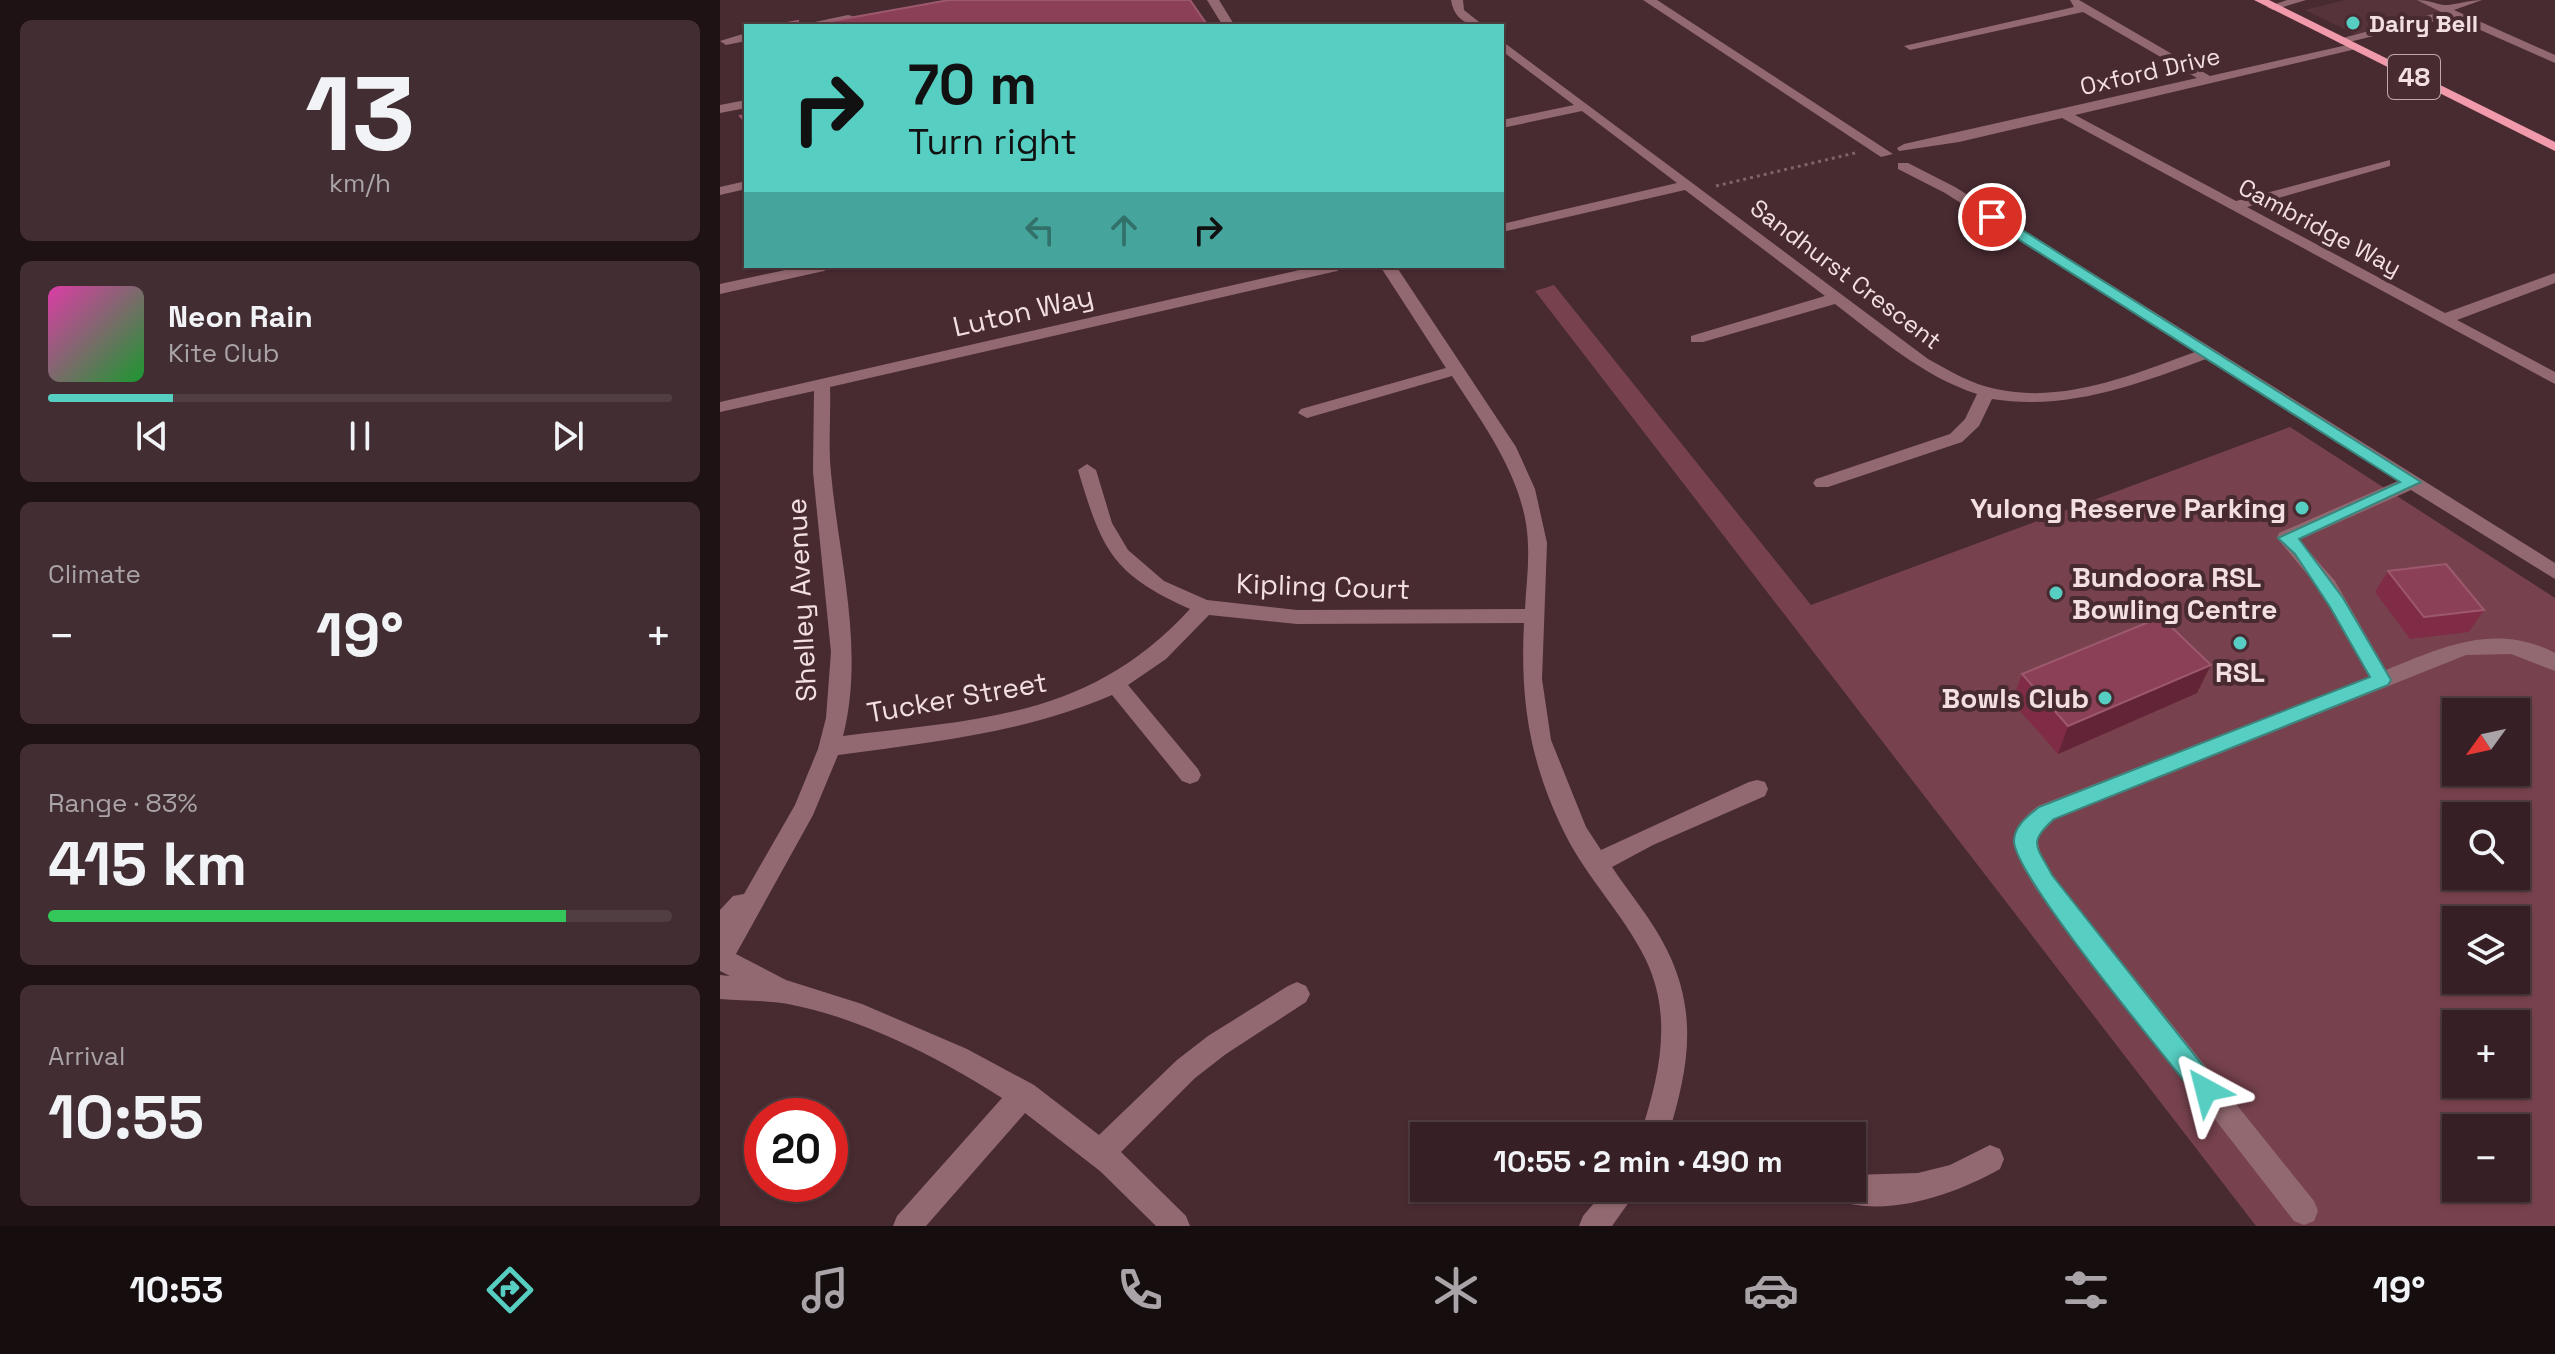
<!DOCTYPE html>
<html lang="en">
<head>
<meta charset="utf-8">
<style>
	body { margin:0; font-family:"Space Grotesk",sans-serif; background:#412d32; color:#f1f3f6; height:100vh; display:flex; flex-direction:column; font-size:30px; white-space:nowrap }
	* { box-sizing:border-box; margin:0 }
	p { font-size:26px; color:#aaa3a7 }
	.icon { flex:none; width:44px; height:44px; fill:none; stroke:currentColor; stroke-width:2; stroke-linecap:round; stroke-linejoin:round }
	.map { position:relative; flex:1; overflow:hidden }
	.details { display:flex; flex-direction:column; gap:20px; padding:20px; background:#1e1214; width:720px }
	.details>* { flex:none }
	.banner { position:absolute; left:24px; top:24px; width:760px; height:244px; border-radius:0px; box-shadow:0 2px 6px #0004,0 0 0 2px #503e42; background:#57cec2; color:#111; overflow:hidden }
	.needle { width:52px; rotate:237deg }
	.fabs { position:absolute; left:1722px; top:698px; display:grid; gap:16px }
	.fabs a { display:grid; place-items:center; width:88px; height:88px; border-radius:0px; background:#362025; box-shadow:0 2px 6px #0004,0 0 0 2px #503e42; font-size:40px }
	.speed { position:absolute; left:24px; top:1098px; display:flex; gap:16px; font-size:40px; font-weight:700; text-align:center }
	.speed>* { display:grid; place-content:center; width:104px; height:104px; border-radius:50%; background:#362025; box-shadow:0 2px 6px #0004,0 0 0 2px #503e42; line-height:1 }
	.speed .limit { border:12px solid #d22; background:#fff; color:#111 }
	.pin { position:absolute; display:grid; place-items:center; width:68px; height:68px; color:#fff; margin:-34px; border:4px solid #fff; border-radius:50%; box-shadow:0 2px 8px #0007 }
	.me { position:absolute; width:88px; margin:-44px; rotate:322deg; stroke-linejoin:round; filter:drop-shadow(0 0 6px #0008) }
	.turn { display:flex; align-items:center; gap:28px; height:168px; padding:0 32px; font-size:36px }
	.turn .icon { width:104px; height:104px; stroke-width:2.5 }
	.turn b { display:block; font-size:56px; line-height:68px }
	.lanes { display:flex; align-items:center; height:76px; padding:0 32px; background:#0003; justify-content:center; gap:40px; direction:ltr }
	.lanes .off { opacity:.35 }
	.big { font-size:60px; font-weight:700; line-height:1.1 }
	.details .widget { flex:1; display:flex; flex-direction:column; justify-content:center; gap:12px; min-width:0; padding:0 28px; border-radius:12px; background:#412d32 }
	.details .dial { align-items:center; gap:0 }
	.dial b { font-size:104px; line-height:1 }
	.song { display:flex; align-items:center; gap:24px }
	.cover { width:96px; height:96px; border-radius:12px; background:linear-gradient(135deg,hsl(320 70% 55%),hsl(130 70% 35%)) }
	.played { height:8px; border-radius:4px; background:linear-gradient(90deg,#57cec2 20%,#503e42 20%) }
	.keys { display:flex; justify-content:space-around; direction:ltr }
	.heat { display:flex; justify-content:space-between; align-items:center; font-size:44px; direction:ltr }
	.charge { height:12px; border-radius:6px; background:linear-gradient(90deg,#34c759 83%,#503e42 0) }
	.trip { position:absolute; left:690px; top:1122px; width:456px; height:80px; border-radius:0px; background:#362025; box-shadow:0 2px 6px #0004,0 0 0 2px #503e42; font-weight:700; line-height:80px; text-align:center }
	.menu { display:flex; height:128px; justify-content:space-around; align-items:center; background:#160d0f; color:#aaa3a7 }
	.menu .icon { width:56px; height:56px }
	.menu .active { color:#57cec2 }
	.menu b { font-size:36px; color:#f1f3f6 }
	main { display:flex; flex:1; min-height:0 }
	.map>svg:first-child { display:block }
</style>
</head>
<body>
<main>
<section class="details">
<div class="widget dial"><b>13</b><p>km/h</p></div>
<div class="widget">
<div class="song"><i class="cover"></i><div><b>Neon Rain</b><p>Kite Club</p></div></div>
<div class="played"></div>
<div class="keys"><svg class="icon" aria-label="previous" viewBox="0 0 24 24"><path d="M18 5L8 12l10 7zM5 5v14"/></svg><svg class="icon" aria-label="pause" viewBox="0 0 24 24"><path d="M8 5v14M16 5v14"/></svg><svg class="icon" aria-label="next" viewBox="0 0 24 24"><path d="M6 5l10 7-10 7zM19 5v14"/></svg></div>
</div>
<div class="widget"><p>Climate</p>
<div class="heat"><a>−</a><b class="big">19°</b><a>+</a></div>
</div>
<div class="widget"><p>Range · 83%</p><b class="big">415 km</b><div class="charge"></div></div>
<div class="widget"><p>Arrival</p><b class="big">10:55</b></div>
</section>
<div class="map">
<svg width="1835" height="1226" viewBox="0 0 1835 1226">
	<rect width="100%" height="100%" fill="#482b31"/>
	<path fill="#56333a" d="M1625 0H1697L1726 13 1639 36 1585 10Z"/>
	<path fill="#77424e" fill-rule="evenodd" d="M834 285 1091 605 1570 427 1835 598V1226H1536L815 291ZM1736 712H1796V772H1736ZM1736 816H1796V876H1736ZM1736 920H1796V980H1736ZM1736 1024H1796V1084H1736ZM1736 1128H1796V1188H1736Z"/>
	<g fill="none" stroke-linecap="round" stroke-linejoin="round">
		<path stroke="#7e6469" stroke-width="3" stroke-dasharray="3 4" stroke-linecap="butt" d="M996 186 1135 153"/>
		<g fill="#936971" fill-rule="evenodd">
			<path d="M487 0H499L515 26H503Z"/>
			<path d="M731 0H743L744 10 764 26C746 26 734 18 731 0Z"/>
			<path d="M923 0H937L1173 154 1161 157Z"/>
			<path d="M1350 0H1359L1490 76 1636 43V49L1355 115 1516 201 1670 160V166L1527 207 1725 313 1835 273V283L1737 320 1835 372V384L1342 118 1239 142 1179 151 1177 148 1184 144 1477 78 1363 12 1190 50 1184 46 1354 7Z"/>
			<path d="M1567 0H1586L1553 10 1547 7Z"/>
			<path d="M1697 0C1707 0 1714 3 1723 5 1731 6 1750 0 1762 0L1734 10 1835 55V63L1731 17 1621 44 1615 40 1721 12Z"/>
			<path d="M128 15 132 16V20L102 26H76Z"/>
			<path d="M26 33V41L6 45 0 41Z"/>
			<path d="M782 41 1208 359C1230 371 1251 384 1276 389 1343 404 1412 375 1475 352L1225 193 1178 169V163H1188L1235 187 1835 563V579L1691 490 1579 540 1615 581 1666 670C1723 647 1775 622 1835 653V671L1791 654 1746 655 1334 820 1317 837 1320 853 1332 875 1594 1201 1598 1211 1594 1221 1584 1225 1574 1221 1316 889C1296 856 1280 834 1318 806L1649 677 1601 591 1557 538 1559 533 1678 481 1486 359C1416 385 1347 411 1272 399L1259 426 1242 442 1108 487H1096L1093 483 1096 479 1230 434 1245 419 1257 394C1202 376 1160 338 1115 304L983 342H971V336L1105 296 965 190 782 232V224L957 183 862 111 782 128V120L854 105 782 51Z"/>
			<path d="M26 100V108L0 113V105Z"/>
			<path d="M26 181V189L0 195V187Z"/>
			<path d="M84 266H112L104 271 0 294V284Z"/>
			<path d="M597 266H625L617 271 110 387C111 416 108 444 111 473 119 560 145 650 123 736 261 719 370 718 470 609 392 574 382 550 358 470L367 464 376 470 392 523 408 550 444 581 487 600 577 610 805 609C806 588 809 567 808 546 807 482 765 427 732 376L587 418 578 413 581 409 726 368 660 266H676L796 447 815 489 827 543 822 679 831 740 866 827 881 850 1029 782 1037 780 1045 782 1048 789 1045 796 933 845 892 867C910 894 933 921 947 950 979 1015 968 1070 948 1136H920C939 1077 954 1017 925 958 903 914 868 879 846 836 810 764 800 703 804 623L577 624 489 615 446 659 408 685 478 769 481 775 478 781 470 784 462 781 392 695C304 733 212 742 118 755L93 815 16 954 66 980 142 1004 247 1049 314 1085 379 1135 457 1060 488 1036 568 986 577 982 586 986 590 994 586 1002 506 1054 475 1078 401 1152 466 1216 470 1226H436L380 1171 305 1113 206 1226H173L177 1216 282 1098C222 1059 139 1017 68 1004 46 1000 22 1001 0 999V975L10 976 0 971V910L13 896 24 894 75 805 98 749 106 718 111 652 93 472 94 391 0 412V402Z"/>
			<path d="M1270 1145 1280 1149 1284 1159 1280 1169C1234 1195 1163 1220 1111 1198L1107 1188H1132V1175L1198 1173 1230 1165Z"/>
			<path d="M887 1188H919L892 1226H859L863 1216Z"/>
		</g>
		<path fill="#f09aac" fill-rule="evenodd" d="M1534 0H1549L1835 142V151Z"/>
	</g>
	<g fill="#802c47">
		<path d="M1668 571 1764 610 1749 632 1690 639 1655 592Z"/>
		<path d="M1302 674 1477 693 1338 754 1292 702Z"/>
	</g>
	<path fill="#642437" d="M1491 665 1477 693 1338 754 1348 726Z"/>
	<g fill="#8c4057" stroke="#9c596d" stroke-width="2">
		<path d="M229 0H470L488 26H84Z"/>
		<path d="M78 21V26H51Z"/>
		<path d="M26 30V70H25L23 31Z"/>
		<path d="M26 115V123L20 116Z"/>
		<path d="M1726 564 1764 610 1704 617 1668 571Z"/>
		<path d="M1441 617 1491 665 1348 726 1302 674Z"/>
	</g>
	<path fill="#57cec2" stroke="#39867e" stroke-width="2" d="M1268 214H1277L1701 482 1579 539 1623 598 1671 680 1668 685 1334 819C1307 843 1317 846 1332 875L1495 1081 1498 1090 1495 1098 1486 1102 1478 1098C1448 1060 1292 874 1294 840 1295 825 1308 816 1319 807L1650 677 1610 607 1575 554 1558 538 1680 482 1268 220Z"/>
	<g fill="#57cec2" stroke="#482b31" stroke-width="3">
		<circle cx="1633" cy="23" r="8"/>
		<circle cx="1582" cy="508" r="8"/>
		<circle cx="1336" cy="593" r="8"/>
		<circle cx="1520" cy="643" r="8"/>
		<circle cx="1385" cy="698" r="8"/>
	</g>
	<g text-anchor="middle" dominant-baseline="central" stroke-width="8" stroke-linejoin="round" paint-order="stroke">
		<g font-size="24" font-weight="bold" fill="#f3dfe2" stroke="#482b31" text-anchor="start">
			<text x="1649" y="23">Dairy Bell</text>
		</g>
		<g font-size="24" fill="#f3dfe2" stroke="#482b31">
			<text transform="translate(1430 71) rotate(-13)">Oxford Drive</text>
			<text transform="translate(1600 227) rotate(28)">Cambridge Way</text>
			<text transform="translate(1126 274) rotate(37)">Sandhurst Crescent</text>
		</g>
		<rect fill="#482b31" stroke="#c0a9ad" stroke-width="2" x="1668" y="55" width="52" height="44" rx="6"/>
		<g font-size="26" font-weight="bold" fill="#f3dfe2">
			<text x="1694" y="77">48</text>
		</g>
		<g font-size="28" fill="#f3dfe2" stroke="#482b31">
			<text transform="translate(303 311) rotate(-13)">Luton Way</text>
			<text transform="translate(603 586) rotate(2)">Kipling Court</text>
			<text transform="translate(81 600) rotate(-93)">Shelley Avenue</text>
			<text transform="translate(237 697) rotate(-10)">Tucker Street</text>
		</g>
		<g font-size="28" font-weight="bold" fill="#f3dfe2" stroke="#482b31" text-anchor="end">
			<text x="1566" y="508">Yulong Reserve Parking</text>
			<text x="1352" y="577" text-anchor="start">Bundoora RSL<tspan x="1352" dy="32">Bowling Centre</tspan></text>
			<text x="1520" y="672" text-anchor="middle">RSL</text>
			<text x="1369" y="698">Bowls Club</text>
		</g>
	</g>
</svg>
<div class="fabs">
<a><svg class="needle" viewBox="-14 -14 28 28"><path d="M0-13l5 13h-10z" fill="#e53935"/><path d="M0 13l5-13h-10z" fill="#aaa3a7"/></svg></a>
<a><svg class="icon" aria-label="search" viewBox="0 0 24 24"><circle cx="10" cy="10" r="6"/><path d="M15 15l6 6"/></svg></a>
<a><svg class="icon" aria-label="layers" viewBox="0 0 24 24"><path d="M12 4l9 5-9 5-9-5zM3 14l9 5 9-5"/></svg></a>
<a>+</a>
<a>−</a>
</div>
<div class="speed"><div class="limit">20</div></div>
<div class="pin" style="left:1272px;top:217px;background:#d93025"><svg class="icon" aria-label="arrive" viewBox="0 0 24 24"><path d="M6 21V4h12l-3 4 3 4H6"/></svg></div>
<svg class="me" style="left:1486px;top:1090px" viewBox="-20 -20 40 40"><path d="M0-17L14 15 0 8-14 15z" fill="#57cec2" stroke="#fff" stroke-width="4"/></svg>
<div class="trip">10:55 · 2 min · 490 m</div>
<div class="banner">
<div class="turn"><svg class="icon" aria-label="right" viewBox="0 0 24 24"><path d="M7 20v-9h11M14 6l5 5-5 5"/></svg><div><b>70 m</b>Turn right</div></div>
<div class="lanes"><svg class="icon off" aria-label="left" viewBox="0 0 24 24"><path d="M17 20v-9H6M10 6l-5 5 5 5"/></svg><svg class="icon off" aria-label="ahead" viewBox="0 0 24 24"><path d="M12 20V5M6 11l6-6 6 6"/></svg><svg class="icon" aria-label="right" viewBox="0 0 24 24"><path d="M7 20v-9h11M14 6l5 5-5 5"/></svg></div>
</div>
</div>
</main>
<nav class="menu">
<b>10:53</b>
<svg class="icon active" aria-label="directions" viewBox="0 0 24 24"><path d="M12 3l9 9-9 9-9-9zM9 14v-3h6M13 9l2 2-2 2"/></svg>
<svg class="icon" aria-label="music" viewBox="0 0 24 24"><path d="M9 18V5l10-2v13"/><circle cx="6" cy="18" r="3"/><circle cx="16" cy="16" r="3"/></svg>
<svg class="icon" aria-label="phone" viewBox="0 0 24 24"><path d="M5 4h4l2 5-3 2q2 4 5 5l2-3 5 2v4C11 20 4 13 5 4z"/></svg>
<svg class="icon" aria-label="climate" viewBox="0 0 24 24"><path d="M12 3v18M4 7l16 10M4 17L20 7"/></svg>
<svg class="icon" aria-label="car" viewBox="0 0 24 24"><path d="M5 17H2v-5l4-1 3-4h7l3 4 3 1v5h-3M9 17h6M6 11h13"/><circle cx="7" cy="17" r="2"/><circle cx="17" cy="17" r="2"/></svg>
<svg class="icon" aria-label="filters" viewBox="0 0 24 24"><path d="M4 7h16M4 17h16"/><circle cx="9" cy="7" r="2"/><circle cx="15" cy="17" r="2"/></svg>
<b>19°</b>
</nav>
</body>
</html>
